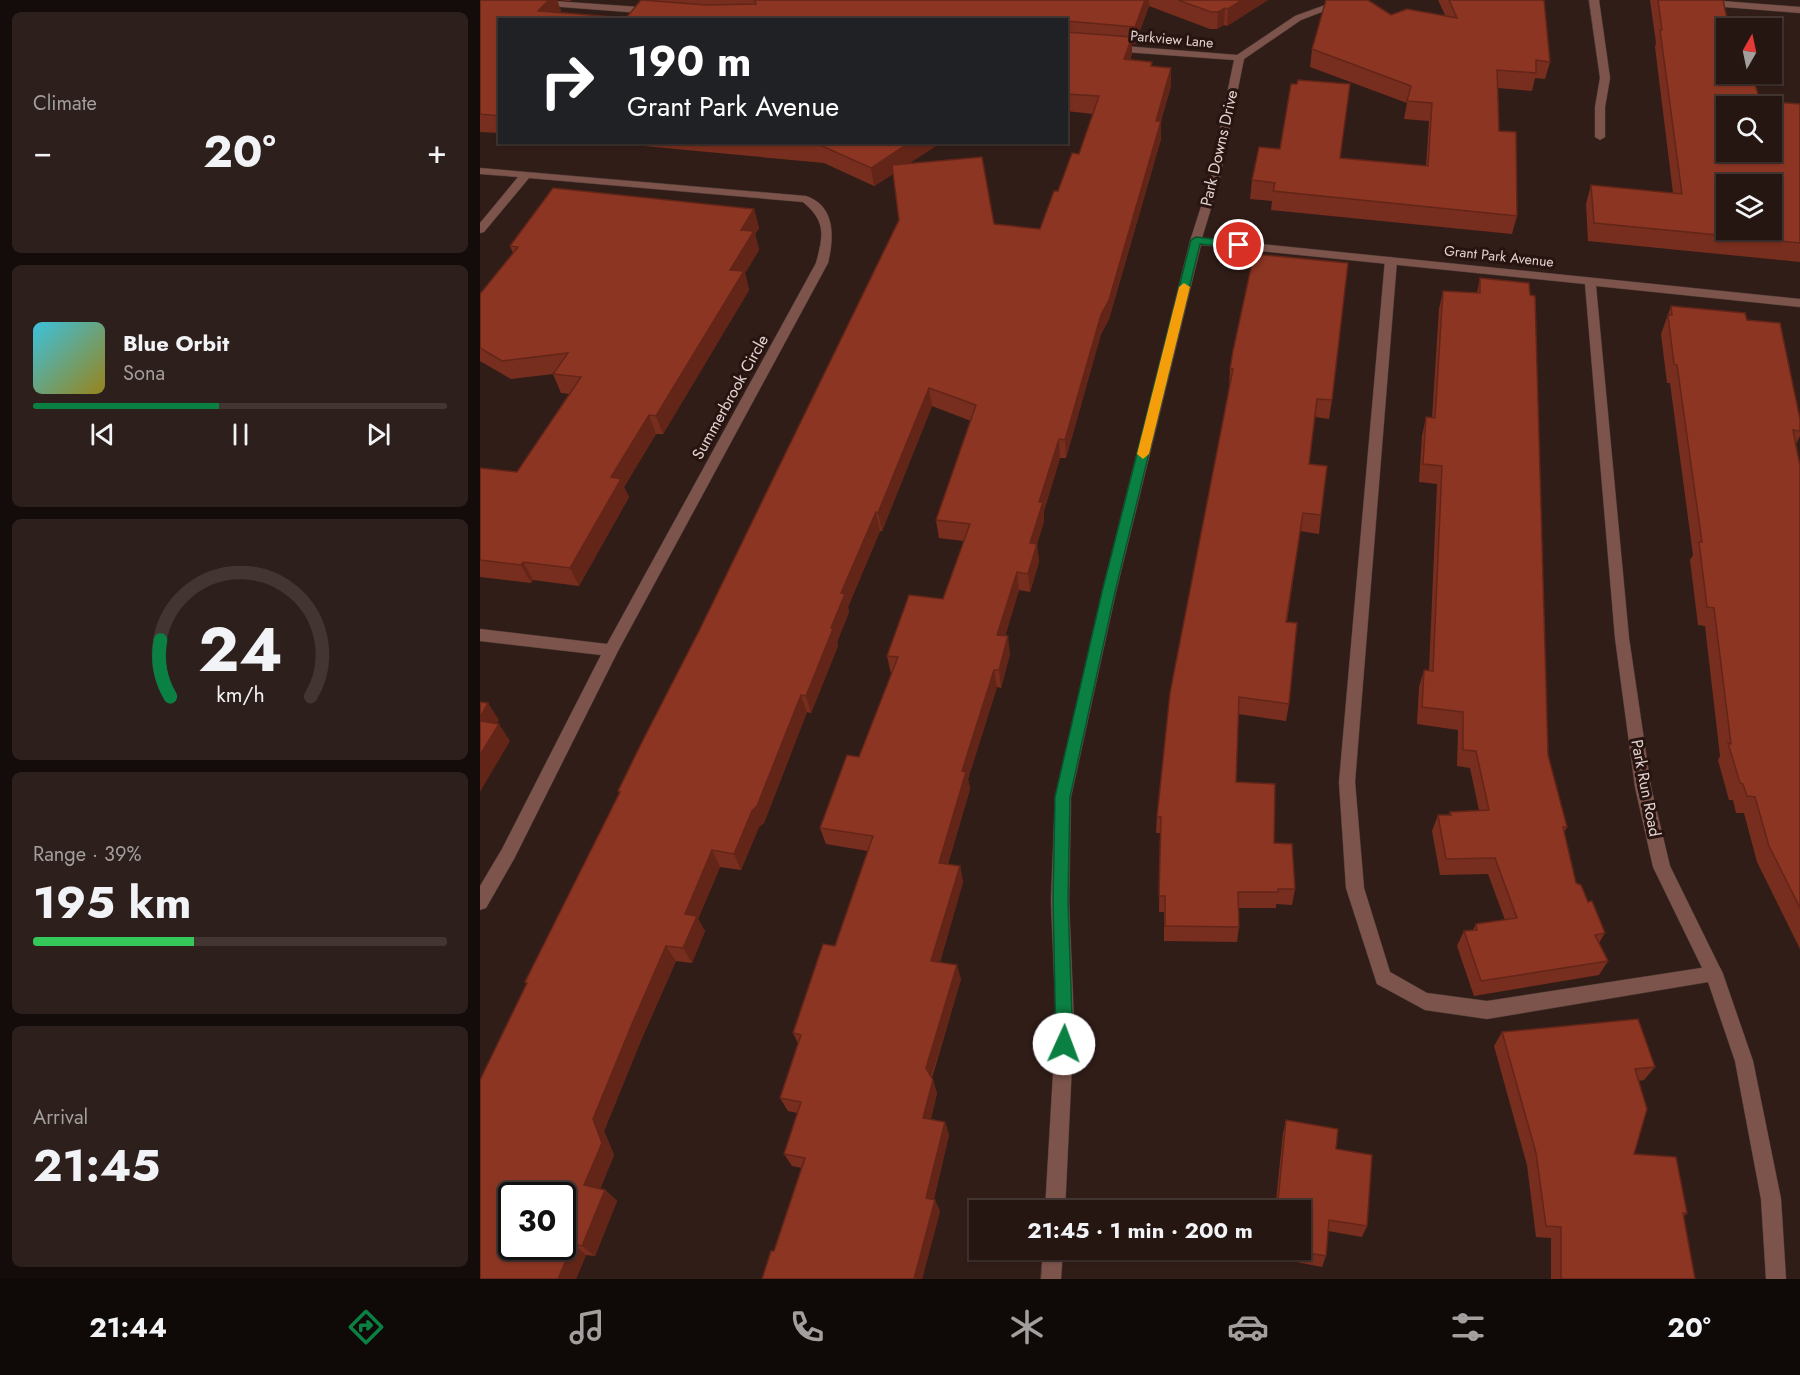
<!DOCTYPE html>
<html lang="en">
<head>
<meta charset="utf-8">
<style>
	body { margin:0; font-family:Jost,sans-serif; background:#2d1f1b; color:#f1f3f6; height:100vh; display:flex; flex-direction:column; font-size:22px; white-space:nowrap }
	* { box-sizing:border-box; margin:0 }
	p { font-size:20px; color:#a39f9f }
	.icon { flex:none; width:33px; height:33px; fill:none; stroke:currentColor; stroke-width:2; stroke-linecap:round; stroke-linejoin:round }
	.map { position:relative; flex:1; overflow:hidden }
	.details { display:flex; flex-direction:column; gap:12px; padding:12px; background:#140c0a; width:480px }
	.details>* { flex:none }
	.guide { position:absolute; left:18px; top:18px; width:570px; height:126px; border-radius:0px; box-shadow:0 2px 4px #0004,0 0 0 2px #423532; background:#202124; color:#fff; overflow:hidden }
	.needle { width:39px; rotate:9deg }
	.controls { position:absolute; left:1236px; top:18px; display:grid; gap:12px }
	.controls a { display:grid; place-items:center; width:66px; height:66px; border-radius:0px; background:#251612; box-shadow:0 2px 4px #0004,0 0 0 2px #423532; font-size:30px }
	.speed { position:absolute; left:18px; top:1182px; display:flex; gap:12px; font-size:30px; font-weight:700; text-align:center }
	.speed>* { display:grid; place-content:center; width:78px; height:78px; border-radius:50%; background:#251612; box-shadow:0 2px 4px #0004,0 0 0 2px #423532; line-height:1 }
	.speed .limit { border:3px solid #111; border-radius:9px; background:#fff; color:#111 }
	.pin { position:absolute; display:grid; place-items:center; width:51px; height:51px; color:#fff; margin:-26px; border:3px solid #fff; border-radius:50%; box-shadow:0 2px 6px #0007 }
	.me { position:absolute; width:66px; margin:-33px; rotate:2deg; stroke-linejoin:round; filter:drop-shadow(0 0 4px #0008) }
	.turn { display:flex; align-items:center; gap:21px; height:126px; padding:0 30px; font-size:27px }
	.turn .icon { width:78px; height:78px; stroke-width:2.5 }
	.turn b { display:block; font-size:42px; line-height:51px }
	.big { font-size:45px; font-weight:700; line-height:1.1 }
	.details .card { flex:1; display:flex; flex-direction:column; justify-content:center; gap:9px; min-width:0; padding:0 21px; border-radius:9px; background:#2d1f1b }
	.details .dial { align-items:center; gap:0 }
	.dial svg { height:156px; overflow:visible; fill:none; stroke:#423532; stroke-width:7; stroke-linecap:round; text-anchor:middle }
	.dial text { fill:#f1f3f6; stroke:none }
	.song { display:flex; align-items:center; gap:18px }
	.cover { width:72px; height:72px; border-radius:9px; background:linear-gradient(135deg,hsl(190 70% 55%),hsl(50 70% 35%)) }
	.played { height:6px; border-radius:3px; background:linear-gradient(90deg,#0b8043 45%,#423532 45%) }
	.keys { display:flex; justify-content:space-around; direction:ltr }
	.heat { display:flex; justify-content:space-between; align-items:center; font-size:33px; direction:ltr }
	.charge { height:9px; border-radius:4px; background:linear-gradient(90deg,#34c759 39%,#423532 0) }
	.trip { position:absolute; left:489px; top:1200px; width:342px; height:60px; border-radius:0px; background:#251612; box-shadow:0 2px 4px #0004,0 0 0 2px #423532; font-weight:700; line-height:60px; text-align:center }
	.tab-bar { display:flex; height:96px; justify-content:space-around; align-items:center; background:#0f0907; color:#a39f9f }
	.tab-bar .icon { width:42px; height:42px }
	.tab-bar .active { color:#0b8043 }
	.tab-bar b { font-size:27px; color:#f1f3f6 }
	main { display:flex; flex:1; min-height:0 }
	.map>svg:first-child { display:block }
</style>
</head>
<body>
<main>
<section class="details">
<div class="card"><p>Climate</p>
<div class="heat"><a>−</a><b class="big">20°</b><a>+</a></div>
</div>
<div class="card">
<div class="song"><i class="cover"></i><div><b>Blue Orbit</b><p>Sona</p></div></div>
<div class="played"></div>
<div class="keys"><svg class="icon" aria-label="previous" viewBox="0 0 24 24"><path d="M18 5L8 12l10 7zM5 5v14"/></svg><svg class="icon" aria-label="pause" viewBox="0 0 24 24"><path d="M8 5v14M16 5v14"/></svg><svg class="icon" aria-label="next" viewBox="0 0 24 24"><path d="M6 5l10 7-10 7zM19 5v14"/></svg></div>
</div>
<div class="card dial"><svg viewBox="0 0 100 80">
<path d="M14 69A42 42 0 1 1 86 69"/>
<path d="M14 69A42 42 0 0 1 9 40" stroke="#0b8043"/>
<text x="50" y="56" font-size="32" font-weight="700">24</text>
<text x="50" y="72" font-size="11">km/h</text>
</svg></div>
<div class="card"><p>Range · 39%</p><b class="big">195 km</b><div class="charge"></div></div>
<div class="card"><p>Arrival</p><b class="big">21:45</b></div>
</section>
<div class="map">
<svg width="1320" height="1279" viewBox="0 0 1320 1279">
	<rect width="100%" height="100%" fill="#311d18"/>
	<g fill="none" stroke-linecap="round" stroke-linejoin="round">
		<defs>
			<path id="service" d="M911 257 917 260 875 782 884 888 910 972 947 993 1007 1001 1234 966 1240 968 1243 974 1240 980 1007 1019 945 1010 897 984 866 888 859 782 905 260Z"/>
			<g id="minor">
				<path d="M59 0 173 8 178 11 173 14 56 5 54 3Z"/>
				<path d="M859 0H873L821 20 764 59 739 182 722 238 1320 299V307L1116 286 1149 638 1171 787 1190 866 1243 974 1273 1061 1301 1199 1306 1279H1286L1281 1199 1255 1061 1226 976 1173 867 1155 787 1135 638 1105 284 721 245 636 592 591 797 589 901 594 1023 585 1210H565L576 1023 571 901 575 797 622 592 710 241 729 182 754 60 631 51 626 48 631 45 757 55 815 16Z"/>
				<path d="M1109 0H1119L1130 78 1125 107V137L1120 140 1115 137V107L1120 78Z"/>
				<path d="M1190 0H1229L1320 7V13L1195 3Z"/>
				<path d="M0 168 326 196C356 206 354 238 348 263L138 651 34 859 6 908 0 910V886L22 849 121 655 0 641V629L127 644 336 263C343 236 347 222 323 202L49 178 4 232 0 233V223L38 177 0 174Z"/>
				<path d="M563 1250H583L581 1279H561Z"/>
			</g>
		</defs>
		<use href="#service" stroke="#4d3a35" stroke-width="1"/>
		<use href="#minor" stroke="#4d3a35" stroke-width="1"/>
		<use href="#service" fill="#7c544b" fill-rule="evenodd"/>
		<use href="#minor" fill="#7c544b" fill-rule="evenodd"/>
	</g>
	<g fill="#782e1e">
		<path d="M0 0H91L90 1 77 0 81 11 79 12 146 18 173 1 172 0H788L747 26 744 25 737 29H730L669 6 655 44H652V54L650 60 672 62V66L691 86 681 121V139L629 319 621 334 586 458H580L564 511V521L557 544 559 562 550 592 539 590 525 636 530 654 521 688 517 687 488 779 490 789 468 864 480 866 483 882 460 962 481 979 452 1078 457 1093 451 1119 465 1122 469 1135 454 1199 460 1211 442 1279H282L294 1251 322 1168 312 1166 304 1154 317 1113 308 1111 300 1098 318 1043 313 1033 355 946 388 851 346 844 340 828 379 757 411 674 407 656 463 599 484 541 459 538 456 520 491 421 452 406 402 531H400L368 607 369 612 357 642 358 646 331 713 327 712 284 823 279 827 261 870 240 867 218 919 225 931 212 963 196 961 162 1038 124 1131 134 1155 120 1189 125 1190 137 1201 115 1256 106 1255 96 1279H0L46 984 45 982 139 793 138 791 220 629 419 220 413 174 394 186 344 163 121 142H458L459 144 428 164 514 224 560 229 578 191 599 154 613 114 586 111V20H20V133L0 132Z"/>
		<path d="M958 0H1064L1070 62 1065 79 1055 78 1052 91 1018 88 1019 131 1037 216 1032 234 791 210 792 201 770 199 772 180 860 158 946 166 949 121 924 119 927 103 830 67 832 49 911 15H965Z"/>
		<path d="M1170 0H1243L1246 28 1280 101 1320 104V262L1108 241 1106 204 1111 185 1193 193 1175 47 1176 43Z"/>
		<path d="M274 209 279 228 275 234 279 250 265 273 269 290 183 434H176L144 487 149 497 99 586 53 580 51 583 0 577V468L37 472 90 394 81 393 73 374 31 379 0 361V294L33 253 30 246Z"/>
		<path d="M1000 278 1068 755 1087 827 1084 833 1096 883 1125 933 1119 943 1128 961 1119 975 994 996 977 946 984 931 993 930 996 924 1025 920 1008 874 960 875 952 831 958 815H969L970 812 999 810 990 768 977 766 978 730 937 724 939 687 944 670 949 671 957 484 939 482 942 436 946 417 952 418 959 309 963 291 997 293Z"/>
		<path d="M1191 306 1267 320 1320 419V436L1316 444 1320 466V949L1277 862 1264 813H1256L1253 800H1249L1238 760 1240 756 1225 626 1218 625 1210 560 1213 555 1190 383H1187L1181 334Z"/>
		<path d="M750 369 852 400 849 419 835 417 829 464 841 515 839 534 820 531 807 622 809 704 806 721 758 714 756 782 794 843 815 889 812 905 796 904V908H758L759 927 757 942 684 941V912H679L680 833H676L677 817 749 387Z"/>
		<path d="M1022 1032 1175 1067 1164 1080 1158 1081 1154 1154 1207 1213 1203 1217 1215 1279H1071V1238L1056 1237 1047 1165 1014 1046Z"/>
		<path d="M806 1120 856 1149 887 1226 882 1237 848 1231 846 1256 842 1267 790 1257V1250H820V1210H795L803 1133Z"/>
	</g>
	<g fill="#622518">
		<path d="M69 0H77L81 11 73 20 58 11Z"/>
		<path d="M665 0H669V6L655 44V27Z"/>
		<path d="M762 0H788L747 26 748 9Z"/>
		<path d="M745 8 744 25 737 29 738 12Z"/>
		<path d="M652 37V54L644 77V59Z"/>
		<path d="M691 68V86L675 139 676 121Z"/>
		<path d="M681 121V139L629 319 621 334 586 458 585 440 621 315Z"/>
		<path d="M430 142H458L459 144 394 186 391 168Z"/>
		<path d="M274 209 279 228 275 234 279 250 265 273 269 290 183 434 176 416 250 270 261 230Z"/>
		<path d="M449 388 452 406 402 531 398 513Z"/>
		<path d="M169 415 176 434 144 487 149 497 99 586 90 568 131 477Z"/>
		<path d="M579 439 580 458 564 511V521L552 561 550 543 559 502Z"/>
		<path d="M396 512 400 531 368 607 369 612 357 642 358 646 331 713 326 696 351 628 361 593Z"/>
		<path d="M557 544 559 562 550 592 548 574Z"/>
		<path d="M43 562 53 580 51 583 41 565Z"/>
		<path d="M537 572 539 590 520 653 517 635Z"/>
		<path d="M528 636 530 654 521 688 519 670Z"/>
		<path d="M514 670 517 687 488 779 490 789 463 879 459 863 482 771Z"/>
		<path d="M321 695 327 712 284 823 279 827 261 870 254 854Z"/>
		<path d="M8 703 19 720 9 738 0 724V717Z"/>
		<path d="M19 724 30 741 0 792V755Z"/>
		<path d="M232 850 240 867 218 919 225 931 212 963 203 948 205 914Z"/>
		<path d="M480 866 483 882 456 975 451 961Z"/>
		<path d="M186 946 196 961 162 1038 124 1131 134 1155 116 1197 104 1185 113 1119 152 1024Z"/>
		<path d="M477 965 481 979 450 1081 446 1068Z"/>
		<path d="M453 1080 457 1093 448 1131 443 1118Z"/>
		<path d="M465 1122 469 1135 451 1209 446 1198Z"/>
		<path d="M125 1190 137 1201 115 1256 102 1246Z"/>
		<path d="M455 1200 460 1211 442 1279H434Z"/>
		<path d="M93 1244 106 1255 96 1279H78Z"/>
	</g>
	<g fill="#8c3523" stroke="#622518" stroke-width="1.5" fill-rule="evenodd">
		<path d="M0 0H69L58 11 146 18 161 0 226 5 276 4 275 1 274 0H665L655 27 586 21V20H20V116L0 114Z"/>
		<path d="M698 0H762L748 9 745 8 738 12H731Z"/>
		<path d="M846 0H888L911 15 927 9 977 18 969 0H1064L1070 62 1056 60V73L1017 70 1019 131 1036 132 1037 216 793 191 795 183 772 180 779 147 800 149 811 84H817L818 80 870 84 860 158 948 166 952 103 927 101 931 86 832 49Z"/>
		<path d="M1178 0H1243L1249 28H1246V74H1272L1280 101 1320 104V243L1114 223 1111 185 1202 194 1180 30H1182ZM1246 106H1292V152H1246ZM1246 184H1292V230H1246Z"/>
		<path d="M586 32 652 37 644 59 672 62 671 66 691 68 676 121H681L629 300 621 315 585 440 579 439 559 502H563L550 543 557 544 548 574 537 572 517 635 528 636 519 670H514L482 771 486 772 459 863 480 866 451 961 477 965 446 1068 453 1080 443 1118 465 1122 446 1198 455 1200 434 1279H282L291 1251H294L325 1158 304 1154 321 1102 300 1098 321 1035 313 1033 343 944 355 946 393 836 340 828 367 755 379 757 418 657 407 656 429 595 463 599 490 524 456 520 496 405 449 388 398 513 396 512 361 593 365 594 351 628 353 629 326 696 321 695 277 806 272 811 254 854 232 850 205 914 217 916 203 948 186 946 152 1024 113 1119 122 1143 104 1185 125 1190 102 1246 93 1244 78 1279H0V1080L47 983 45 982 140 792 138 791 161 744 220 629 419 220 412 165 502 157 514 224 560 229 574 191H578L592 153 599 154 619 96 586 94ZM32 1196H82V1246H32Z"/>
		<path d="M313 142H430L391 168 340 145Z"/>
		<path d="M73 188 274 209 261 230 274 231 250 270 264 271 176 416 169 415 131 477 141 479 90 568 43 562 41 565 0 560V468L37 472 101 377 73 374 88 353 22 361 0 348V294L38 247 30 246Z"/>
		<path d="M774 254 868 263 852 400 837 399 829 464 847 466 841 515 823 513 806 622 817 623 809 704 759 697 756 782 795 784 794 843 812 844 815 889H798V892H758L759 927 685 926V896H679L681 817H677L690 693 753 369H750L753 351Z"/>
		<path d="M1000 278 1049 283 1050 295 1055 296 1068 755 1087 827H1083L1096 883 1101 885 1108 902 1112 901 1125 933 1115 935 1128 961 1001 981 984 931 997 930 996 924 1037 918 1015 858 966 859 958 815H971L970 812 1009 810 996 751 983 750V712L942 707 944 670 953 671 962 466 943 464 946 417 955 418 963 291 1000 293Z"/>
		<path d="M1191 306 1265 313 1267 320 1300 323 1320 419V431L1313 430 1320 466V908L1289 846 1275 797 1267 796 1263 784 1260 783 1248 743 1251 744 1234 608 1227 607 1219 542H1222L1197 365 1194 364 1188 315H1192Z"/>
		<path d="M0 702 8 703 0 717Z"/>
		<path d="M0 721 19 724 0 755Z"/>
		<path d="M1158 1019 1175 1067 1155 1069 1167 1109 1154 1154 1196 1157 1207 1213H1203L1215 1279H1081V1227L1066 1226 1056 1153 1022 1032Z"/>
		<path d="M806 1120 858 1129 856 1149 892 1155 887 1226 849 1220 846 1256 810 1250H820V1210H797Z"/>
	</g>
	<path fill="#0b8043" stroke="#07532c" stroke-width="1.5" d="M716 237 759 242 764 245 759 248 720 244 635 592 590 797 588 901 593 1044 590 1050 584 1053 578 1050 576 1044 573 901 575 797 622 592 711 240Z"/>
	<path fill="#f59e0b" d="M704 283 710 287 669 454 663 459 657 454 699 287Z"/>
	<g text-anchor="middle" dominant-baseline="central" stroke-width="6" stroke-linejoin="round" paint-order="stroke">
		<g font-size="14" fill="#e2d3d0" stroke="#27130f">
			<text transform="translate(692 39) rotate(5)">Parkview Lane</text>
			<text transform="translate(1019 256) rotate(6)">Grant Park Avenue</text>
		</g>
		<g font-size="16" fill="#e2d3d0" stroke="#27130f">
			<text transform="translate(739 148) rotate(-77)">Park Downs Drive</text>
			<text transform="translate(250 397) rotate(-61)">Summerbrook Circle</text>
			<text transform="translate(1166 788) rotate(79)">Park Run Road</text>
		</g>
	</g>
</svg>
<div class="controls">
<a><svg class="needle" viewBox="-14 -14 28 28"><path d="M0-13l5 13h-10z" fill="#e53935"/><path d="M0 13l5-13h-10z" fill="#a39f9f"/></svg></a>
<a><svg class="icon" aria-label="search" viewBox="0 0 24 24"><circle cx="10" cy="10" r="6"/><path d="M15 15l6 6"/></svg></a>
<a><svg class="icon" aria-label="layers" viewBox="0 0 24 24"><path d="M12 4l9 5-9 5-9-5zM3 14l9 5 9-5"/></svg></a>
</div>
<div class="speed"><div class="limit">30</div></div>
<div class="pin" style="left:759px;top:245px;background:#d93025"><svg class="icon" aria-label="arrive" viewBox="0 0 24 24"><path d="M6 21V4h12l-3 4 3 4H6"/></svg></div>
<svg class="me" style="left:584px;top:1044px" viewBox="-20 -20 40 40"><circle r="19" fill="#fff"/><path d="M0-13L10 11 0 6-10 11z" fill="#0b8043"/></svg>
<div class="trip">21:45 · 1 min · 200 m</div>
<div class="guide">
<div class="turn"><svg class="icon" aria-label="right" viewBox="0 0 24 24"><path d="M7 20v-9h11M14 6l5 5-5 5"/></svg><div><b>190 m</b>Grant Park Avenue</div></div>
</div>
</div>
</main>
<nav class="tab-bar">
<b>21:44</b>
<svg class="icon active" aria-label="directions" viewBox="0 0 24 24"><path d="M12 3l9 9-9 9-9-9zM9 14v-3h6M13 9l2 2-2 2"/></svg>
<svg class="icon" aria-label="music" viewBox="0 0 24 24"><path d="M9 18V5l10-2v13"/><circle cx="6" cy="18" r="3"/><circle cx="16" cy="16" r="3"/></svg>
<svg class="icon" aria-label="phone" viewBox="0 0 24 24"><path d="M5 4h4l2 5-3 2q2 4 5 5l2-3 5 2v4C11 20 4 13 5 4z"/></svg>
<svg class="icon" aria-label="climate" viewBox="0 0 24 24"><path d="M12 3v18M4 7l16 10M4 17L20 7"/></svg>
<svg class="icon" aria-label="car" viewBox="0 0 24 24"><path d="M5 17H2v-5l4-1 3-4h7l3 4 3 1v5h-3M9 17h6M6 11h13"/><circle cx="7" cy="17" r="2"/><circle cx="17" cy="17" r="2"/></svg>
<svg class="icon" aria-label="filters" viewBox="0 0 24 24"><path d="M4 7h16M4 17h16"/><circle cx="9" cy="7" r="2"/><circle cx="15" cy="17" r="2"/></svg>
<b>20°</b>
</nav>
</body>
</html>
